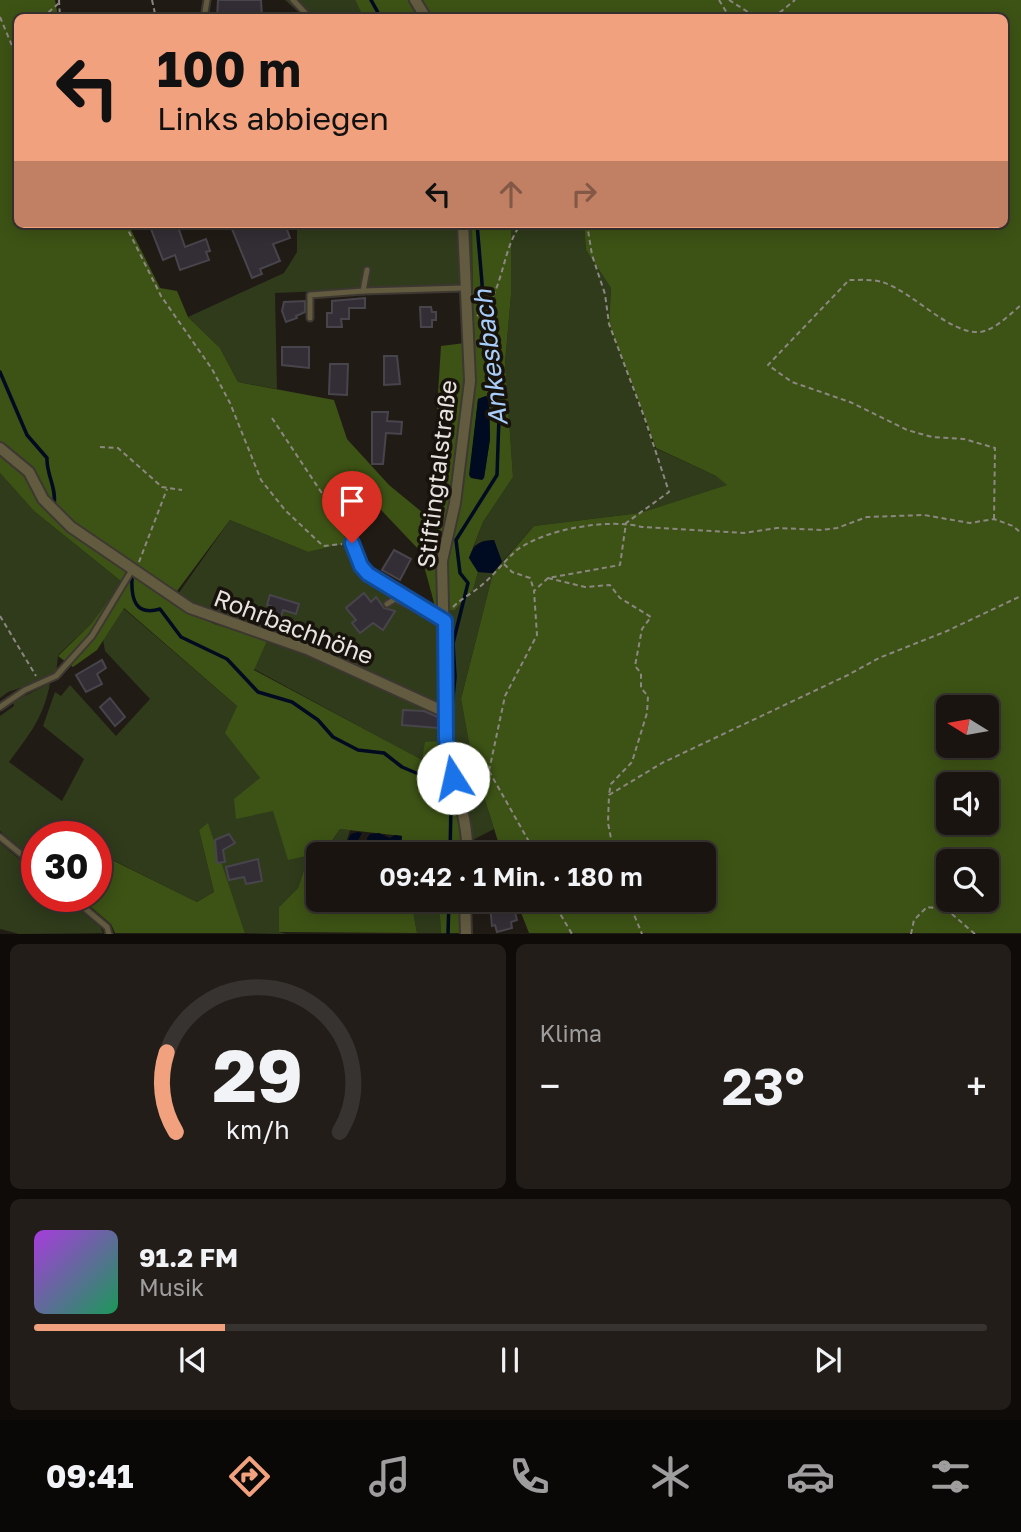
<!DOCTYPE html>
<html lang="de">
<head>
<meta charset="utf-8">
<style>
	body { margin:0; font-family:"Golos Text",sans-serif; background:#221d19; color:#f1f3f6; height:100vh; display:flex; flex-direction:column; font-size:26px; white-space:nowrap }
	* { box-sizing:border-box; margin:0 }
	p { font-size:23px; color:#9f9e9f }
	.icon { flex:none; width:38px; height:38px; fill:none; stroke:currentColor; stroke-width:2; stroke-linecap:round; stroke-linejoin:round }
	.map { position:relative; height:934px; overflow:hidden }
	.details { display:flex; flex-direction:column; gap:10px; padding:10px; background:#0e0b09; flex:1 }
	.details>* { flex:none }
	.hud { position:absolute; left:14px; top:14px; width:994px; height:214px; border-radius:10px; box-shadow:0 4px 18px #0003,0 0 0 2px #373330; background:#f2a17e; color:#111; overflow:hidden }
	.needle { width:46px; rotate:281deg }
	.fabs { position:absolute; left:936px; top:695px; display:grid; gap:14px }
	.fabs a { display:grid; place-items:center; width:63px; height:63px; border-radius:10px; background:#191410; box-shadow:0 4px 18px #0003,0 0 0 2px #373330; font-size:35px }
	.speed { position:absolute; left:21px; top:821px; display:flex; gap:14px; font-size:35px; font-weight:700; text-align:center }
	.speed>* { display:grid; place-content:center; width:91px; height:91px; border-radius:50%; background:#191410; box-shadow:0 4px 18px #0003,0 0 0 2px #373330; line-height:1 }
	.speed .limit { border:10px solid #d22; background:#fff; color:#111 }
	.pin { position:absolute; display:grid; place-items:center; width:60px; height:60px; color:#fff; margin:-72px -30px; border-radius:50% 50% 50% 0; rotate:-45deg; box-shadow:0 0 7px #0007 }
	.pin .icon { rotate:45deg }
	.me { position:absolute; width:77px; margin:-38px; rotate:350deg; stroke-linejoin:round; filter:drop-shadow(0 0 5px #0008) }
	.turn { display:flex; align-items:center; gap:24px; height:147px; padding:0 28px; font-size:32px }
	.turn .icon { width:91px; height:91px; stroke-width:2.5 }
	.turn b { display:block; font-size:49px; line-height:60px }
	.lanes { display:flex; align-items:center; height:66px; padding:0 28px; background:#0003; justify-content:center; gap:35px; direction:ltr }
	.lanes .off { opacity:.35 }
	.big { font-size:52px; font-weight:600; line-height:1.1 }
	.details .widget { flex:1; display:flex; flex-direction:column; justify-content:center; gap:10px; min-width:0; padding:0 24px; border-radius:10px; background:#221d19 }
	.details .dial { align-items:center; gap:0 }
	.dial svg { height:182px; overflow:visible; fill:none; stroke:#373330; stroke-width:7; stroke-linecap:round; text-anchor:middle }
	.dial text { fill:#f1f3f6; stroke:none }
	.song { display:flex; align-items:center; gap:21px }
	.cover { width:84px; height:84px; border-radius:10px; background:linear-gradient(135deg,hsl(280 70% 55%),hsl(150 70% 35%)) }
	.played { height:7px; border-radius:4px; background:linear-gradient(90deg,#f2a17e 20%,#373330 20%) }
	.keys { display:flex; justify-content:space-around; direction:ltr }
	.heat { display:flex; justify-content:space-between; align-items:center; font-size:38px; direction:ltr }
	.details .tiles { flex:1; display:grid; gap:10px; grid-template-columns:1fr 1fr }
	.widget:last-child { grid-column:span 2 }
	.trip { position:absolute; left:306px; top:842px; width:410px; height:70px; border-radius:10px; background:#191410; box-shadow:0 4px 18px #0003,0 0 0 2px #373330; font-weight:600; line-height:70px; text-align:center }
	.dock { display:flex; height:112px; justify-content:space-around; align-items:center; background:#0a0806; color:#9f9e9f }
	.dock .icon { width:49px; height:49px }
	.dock .current { color:#f2a17e }
	.dock b { font-size:32px; color:#f1f3f6 }
	.map>svg:first-child { display:block }
</style>
</head>
<body>
<div class="map">
<svg width="1021" height="934" viewBox="0 0 1021 934">
	<rect width="100%" height="100%" fill="#211b15"/>
	<g fill="#2f3b1b">
		<path d="M285 0H355L364 17H304Z"/>
		<path d="M297 224H472V285L275 293 277 389 238 382 220 348 188 317 284 273 297 252Z"/>
		<path d="M511 224H584L586 250 611 288 609 324 655 448 716 476 728 485 640 513 534 526 502 562 494 540 483 541 474 546 483 522 513 477 505 363 511 295Z"/>
		<path d="M0 473 34 511 122 582 91 624 58 655 56 676 8 692 0 698Z"/>
		<path d="M230 520 308 552 347 543 366 576 394 592 399 604 441 627 436 610H455L473 590 478 572 493 573 461 699 472 759 494 829 463 845 451 794 423 761 254 669 268 639 244 625 176 597Z"/>
		<path d="M123 608 237 706 226 733 260 778 273 811 324 852 340 829 350 830 345 846 353 854H318V858L307 861 298 888 279 907V932L286 934 245 933 208 824 199 830 214 892 197 902 107 857 96 861V836H37V862L0 831V716L14 706 13 702 50 683C44 717 29 735 9 762L62 801 84 759 43 726 55 692 61 696 70 685 116 736 150 699 105 651 103 640Z"/>
		<path d="M0 843 37 874V896H63L101 928 103 933 19 934 0 929Z"/>
		<path d="M411 900H439L441 933H417Z"/>
	</g>
	<g fill="#3d5315" fill-rule="evenodd">
		<path d="M0 0H55L58 17 18 18V224H128L160 288 177 291 188 317 220 348 238 382 334 400 347 439 389 485 434 522 452 440V412L437 409 441 346 473 342 472 224H511V295L505 363 513 477 483 522 469 558 478 572 473 590 455 610H436L420 551 347 474 329 493 347 543 308 552 230 520 177 591 174 604 214 624 268 639 254 670 422 760 425 742 442 741 451 794 462 830V854H400L402 836 340 829 324 852 288 860 273 811 236 819 234 799 260 778 225 733 237 706 124 608 97 650 73 667 58 656 91 624 122 582 34 511 0 473ZM486 396 489 400 490 439 484 478 470 475 478 399Z"/>
		<path d="M355 0H1021V933H529L516 900H704V854H502L472 759 461 699 493 573 534 526 640 513 727 485 716 476 656 448 609 324 611 288 586 250 584 224H1004V18H364ZM948 707H987V746H948ZM948 784H987V822H948ZM948 861H987V900H948Z"/>
		<path d="M208 823 245 933H115L111 924 78 896H96V861L106 857 197 902 214 892 199 830Z"/>
		<path d="M318 858V900H411L417 933 279 932V907L298 888 307 861Z"/>
		<path d="M439 900H460L461 933H441Z"/>
	</g>
	<g fill="#000a20">
		<path d="M486 396 489 399 490 439 484 478 482 480 471 478 469 475 478 399Z"/>
		<path d="M494 540 502 562 493 573 478 572 469 558C474 544 479 541 494 540Z"/>
		<path d="M358 832 362 833 356 844 363 847 368 844 367 838 370 834 379 833 390 838 395 835 402 836 400 852 353 854 345 846 351 834Z"/>
	</g>
	<g fill="none" stroke-linecap="round" stroke-linejoin="round">
		<g stroke="#000a20" stroke-width="3.5">
			<path d="M371 0 381 18"/>
			<path d="M0 372 27 435 47 458C46 474 57 488 54 505"/>
			<path d="M132 579C131 600 136 616 160 609L181 637 227 659 258 692 292 702 318 720 333 737 358 750 384 753 402 767 428 778 451 804 450 854"/>
			<path d="M450 728 455 677 453 643 468 583 460 573 456 540 497 475 499 417 483 345 482 283 477 224"/>
			<path d="M430 781 441 743"/>
			<path d="M448 934 449 900"/>
		</g>
	</g>
	<g fill="#332e35" stroke="#48444c" stroke-width="2">
		<path d="M218 0H261L262 18H217Z"/>
		<path d="M164 224H177L185 247 206 239 210 251 206 252 209 260 180 270 175 255 163 260 151 229Z"/>
		<path d="M230 224H285L290 238 273 244 280 261 260 269 262 274 252 278Z"/>
		<path d="M365 298V308H349V319H341L342 327H327V313H332V301Z"/>
		<path d="M305 301V312L296 316 297 318 286 322 282 311 284 302Z"/>
		<path d="M420 307H431L432 312H436V320H432V327H421Z"/>
		<path d="M282 347H309V368L282 365Z"/>
		<path d="M384 356H397L400 384 384 385Z"/>
		<path d="M330 364H348L347 395 329 394Z"/>
		<path d="M372 412H388L387 421 402 422 401 434 386 433 383 464H372Z"/>
		<path d="M354 484 363 493 353 502 350 499 346 503 340 496Z"/>
		<path d="M394 550 411 559 400 580 382 570Z"/>
		<path d="M364 593 371 602 376 597 384 608 395 611 383 630 373 623 360 633 352 623 356 620 346 608Z"/>
		<path d="M270 595 299 604 296 614 283 610 278 627 265 623 271 606 267 605Z"/>
		<path d="M102 660 106 668 97 674 102 684 86 692 76 675Z"/>
		<path d="M110 698 125 717 115 726 100 707Z"/>
		<path d="M403 710 424 711 438 717V728L402 725Z"/>
		<path d="M229 834 235 843 223 850 225 862 217 863 215 840Z"/>
		<path d="M258 859 262 881 246 884 244 877 229 880 226 867Z"/>
		<path d="M506 903 507 906 513 905 517 920 511 922 512 928 497 932 495 925 492 926 490 906Z"/>
	</g>
	<g fill="none" stroke-linecap="round" stroke-linejoin="round">
		<defs>
			<g id="lane">
				<path d="M293 0 310 18"/>
				<path d="M204 18 207 0"/>
				<path d="M367 270 363 291 464 288"/>
				<path d="M310 318V295L363 291"/>
				<path d="M352 543 361 566 368 574 430 610 438 618"/>
				<path d="M387 604 395 599 435 617"/>
				<path d="M0 707 25 690 56 676 92 636 132 570"/>
				<path d="M0 837 37 867"/>
				<path d="M70 896 107 927 109 934"/>
			</g>
			<g id="street">
				<path d="M415 0 426 18"/>
				<path d="M463 224 470 381 455 503 442 561 446 739C450 777 469 816 467 854"/>
				<path d="M0 448 29 472 43 499 71 527 190 608 307 649 445 712"/>
				<path d="M465 900 466 934"/>
			</g>
		</defs>
		<use href="#lane" stroke="#3d3731" stroke-width="9"/>
		<use href="#street" stroke="#3d3731" stroke-width="14"/>
		<g stroke="#8d8782" stroke-width="2" stroke-dasharray="5 3.5" stroke-linecap="butt">
			<path d="M59 0 60 18"/>
			<path d="M152 0 156 18"/>
			<path d="M719 0 730 18"/>
			<path d="M729 0 748 12 772 18"/>
			<path d="M0 17 18 60"/>
			<path d="M42 18 59 3"/>
			<path d="M773 18 795 0"/>
			<path d="M125 224 161 296 212 369 230 403 261 480 285 510 323 546 342 544"/>
			<path d="M477 316C505 294 500 252 521 224"/>
			<path d="M272 418 349 534"/>
			<path d="M100 447 118 448 162 487 182 490"/>
			<path d="M994 519 995 448 964 439 932 437 907 430 850 402 792 382 768 365 849 280C859 280 873 279 882 282 912 291 949 334 979 332 994 331 1010 314 1021 305"/>
			<path d="M139 562 167 489"/>
			<path d="M504 564 512 572 530 578 534 590"/>
			<path d="M548 578 585 587 610 585 620 598 651 617 642 629 635 666 641 673V688L648 696 647 713 632 762 611 784 609 794"/>
			<path d="M453 607C462 598 473 593 483 584 495 574 505 560 517 550 545 529 609 518 642 527L744 533 777 528 822 530 837 528 867 517 924 515 970 523 994 519 1013 526 1021 533"/>
			<path d="M0 616 36 676"/>
			<path d="M489 771 505 696 537 635 534 591 548 578 620 565 626 523 669 492 645 419 609 324 605 294 592 255 587 224"/>
			<path d="M464 776 489 771 536 854"/>
			<path d="M614 854 608 823 609 795 662 763 848 675 879 658 947 631 1021 596"/>
			<path d="M552 900 572 934"/>
			<path d="M628 900 642 934"/>
			<path d="M911 934 914 920 927 907 946 909 975 934"/>
		</g>
		<use href="#lane" stroke="#625b40" stroke-width="5"/>
		<use href="#street" stroke="#625b40" stroke-width="10"/>
	</g>
	<g fill="none" stroke-linecap="round" stroke-linejoin="round">
		<defs>
			<path id="route" d="M352 543 361 566 368 574 445 621 446 739 453 778"/>
		</defs>
		<use href="#route" stroke="#114b97" stroke-width="18"/>
		<use href="#route" stroke="#1a73e8" stroke-width="12"/>
	</g>
	<g text-anchor="middle" dominant-baseline="central" stroke-width="7" stroke-linejoin="round" paint-order="stroke">
		<g font-size="24" fill="#e8e3df" stroke="#18120d">
			<text transform="translate(436 474) rotate(-83)">Stiftingtalstraße</text>
			<text transform="translate(294 626) rotate(21)">Rohrbachhöhe</text>
		</g>
		<g font-size="26" font-style="italic" fill="#a7cdf8" stroke="#18120d">
			<text transform="translate(490 358) rotate(-97)">Ankesbach</text>
		</g>
	</g>
</svg>
<div class="fabs">
<a><svg class="needle" viewBox="-14 -14 28 28"><path d="M0-13l5 13h-10z" fill="#e53935"/><path d="M0 13l5-13h-10z" fill="#9f9e9f"/></svg></a>
<a><svg class="icon" aria-label="sound" viewBox="0 0 24 24"><path d="M4 9h4l5-4v14l-5-4H4zM17 9q2 3 0 6"/></svg></a>
<a><svg class="icon" aria-label="search" viewBox="0 0 24 24"><circle cx="10" cy="10" r="6"/><path d="M15 15l6 6"/></svg></a>
</div>
<div class="speed"><div class="limit">30</div></div>
<div class="pin" style="left:352px;top:543px;background:#d93025"><svg class="icon" aria-label="arrive" viewBox="0 0 24 24"><path d="M6 21V4h12l-3 4 3 4H6"/></svg></div>
<svg class="me" style="left:453px;top:778px" viewBox="-20 -20 40 40"><circle r="19" fill="#fff"/><path d="M0-13L10 11 0 6-10 11z" fill="#1a73e8"/></svg>
<div class="trip">09:42 · 1 Min. · 180 m</div>
<div class="hud">
<div class="turn"><svg class="icon" aria-label="left" viewBox="0 0 24 24"><path d="M17 20v-9H6M10 6l-5 5 5 5"/></svg><div><b>100 m</b>Links abbiegen</div></div>
<div class="lanes"><svg class="icon" aria-label="left" viewBox="0 0 24 24"><path d="M17 20v-9H6M10 6l-5 5 5 5"/></svg><svg class="icon off" aria-label="ahead" viewBox="0 0 24 24"><path d="M12 20V5M6 11l6-6 6 6"/></svg><svg class="icon off" aria-label="right" viewBox="0 0 24 24"><path d="M7 20v-9h11M14 6l5 5-5 5"/></svg></div>
</div>
</div>
<section class="details">
<div class="tiles">
<div class="widget dial"><svg viewBox="0 0 100 80">
<path d="M14 69A42 42 0 1 1 86 69"/>
<path d="M14 69A42 42 0 0 1 10 34" stroke="#f2a17e"/>
<text x="50" y="56" font-size="32" font-weight="700">29</text>
<text x="50" y="72" font-size="11">km/h</text>
</svg></div>
<div class="widget"><p>Klima</p>
<div class="heat"><a>−</a><b class="big">23°</b><a>+</a></div>
</div>
<div class="widget">
<div class="song"><i class="cover"></i><div><b>91.2 FM</b><p>Musik</p></div></div>
<div class="played"></div>
<div class="keys"><svg class="icon" aria-label="previous" viewBox="0 0 24 24"><path d="M18 5L8 12l10 7zM5 5v14"/></svg><svg class="icon" aria-label="pause" viewBox="0 0 24 24"><path d="M8 5v14M16 5v14"/></svg><svg class="icon" aria-label="next" viewBox="0 0 24 24"><path d="M6 5l10 7-10 7zM19 5v14"/></svg></div>
</div>
</div>
</section>
<nav class="dock">
<b>09:41</b>
<svg class="icon current" aria-label="directions" viewBox="0 0 24 24"><path d="M12 3l9 9-9 9-9-9zM9 14v-3h6M13 9l2 2-2 2"/></svg>
<svg class="icon" aria-label="music" viewBox="0 0 24 24"><path d="M9 18V5l10-2v13"/><circle cx="6" cy="18" r="3"/><circle cx="16" cy="16" r="3"/></svg>
<svg class="icon" aria-label="phone" viewBox="0 0 24 24"><path d="M5 4h4l2 5-3 2q2 4 5 5l2-3 5 2v4C11 20 4 13 5 4z"/></svg>
<svg class="icon" aria-label="climate" viewBox="0 0 24 24"><path d="M12 3v18M4 7l16 10M4 17L20 7"/></svg>
<svg class="icon" aria-label="car" viewBox="0 0 24 24"><path d="M5 17H2v-5l4-1 3-4h7l3 4 3 1v5h-3M9 17h6M6 11h13"/><circle cx="7" cy="17" r="2"/><circle cx="17" cy="17" r="2"/></svg>
<svg class="icon" aria-label="filters" viewBox="0 0 24 24"><path d="M4 7h16M4 17h16"/><circle cx="9" cy="7" r="2"/><circle cx="15" cy="17" r="2"/></svg>
</nav>
</body>
</html>
